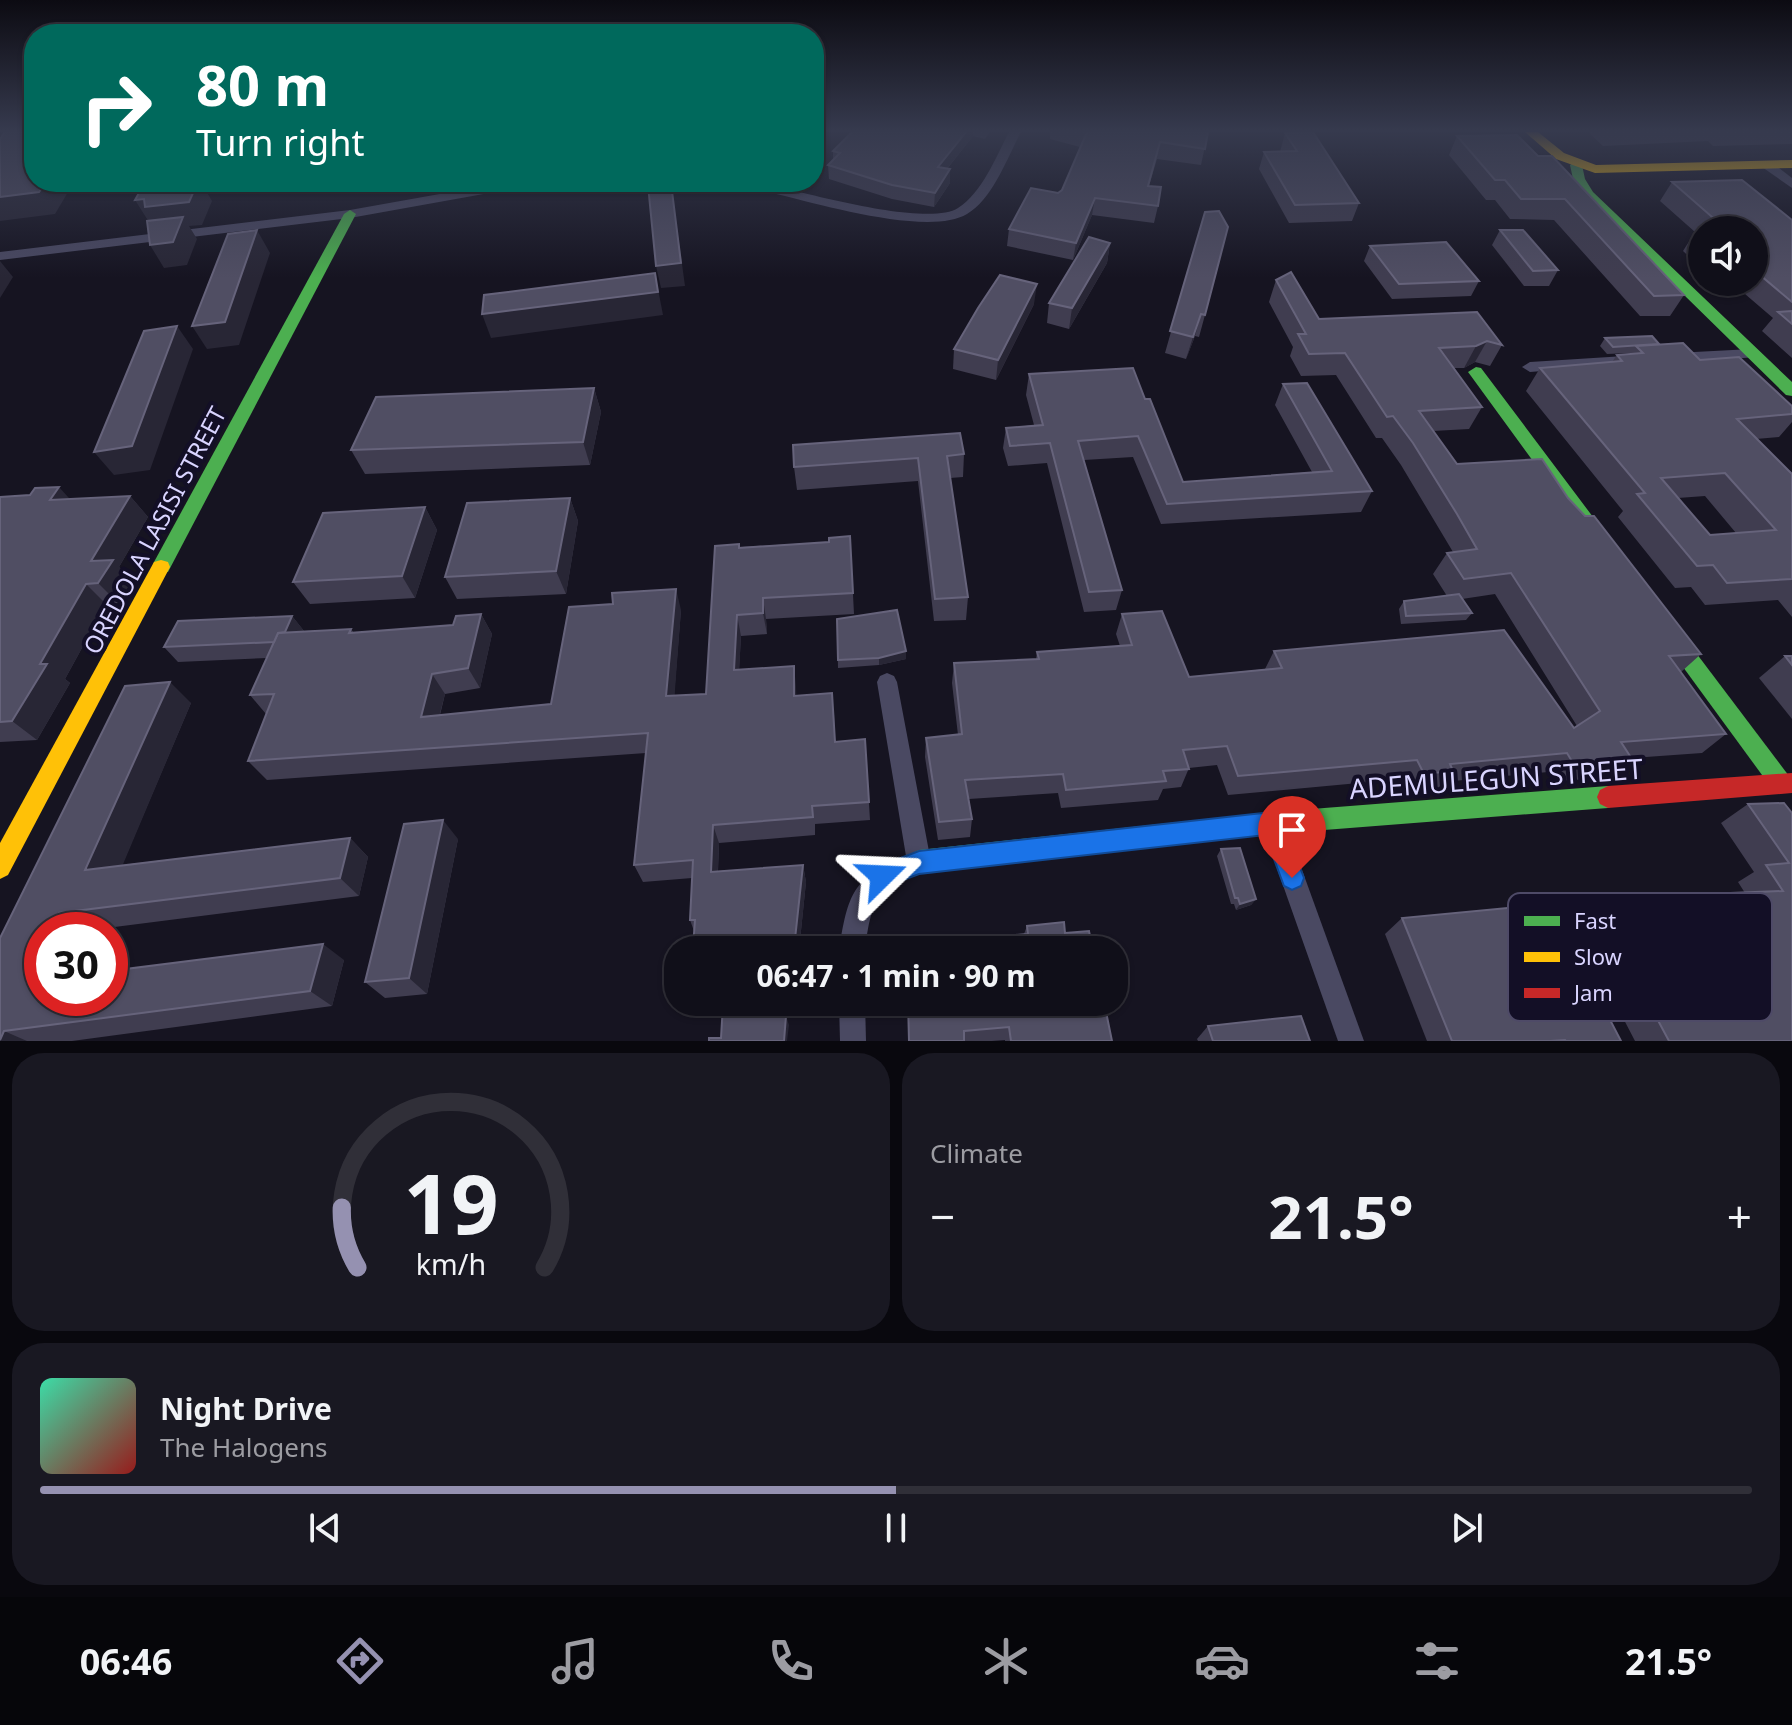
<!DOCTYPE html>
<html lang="en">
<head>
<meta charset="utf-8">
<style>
	body { margin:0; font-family:"Noto Sans",sans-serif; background:#191822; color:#f1f3f6; height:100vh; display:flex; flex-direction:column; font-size:30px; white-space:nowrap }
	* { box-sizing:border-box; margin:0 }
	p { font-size:26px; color:#9c9ca2 }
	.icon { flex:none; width:44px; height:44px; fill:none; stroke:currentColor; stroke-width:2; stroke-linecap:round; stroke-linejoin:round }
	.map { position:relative; height:1041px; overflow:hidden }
	.drawer { display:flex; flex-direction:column; gap:12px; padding:12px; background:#09080e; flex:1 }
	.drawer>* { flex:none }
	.hud { position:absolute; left:24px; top:24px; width:800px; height:168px; border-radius:32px; box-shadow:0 2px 6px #0004,0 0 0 2px #302f38; background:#00695c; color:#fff; overflow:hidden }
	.controls { position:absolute; left:1688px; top:216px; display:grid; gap:16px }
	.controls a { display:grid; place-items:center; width:80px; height:80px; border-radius:50%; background:#100f19; box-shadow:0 2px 6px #0004,0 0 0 2px #302f38; font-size:40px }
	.speed { position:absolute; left:24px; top:912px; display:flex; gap:16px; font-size:40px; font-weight:700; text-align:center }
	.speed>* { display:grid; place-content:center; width:104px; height:104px; border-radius:50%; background:#100f19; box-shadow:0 2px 6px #0004,0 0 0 2px #302f38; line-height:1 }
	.speed .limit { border:12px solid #d22; background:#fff; color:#111 }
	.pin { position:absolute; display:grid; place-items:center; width:68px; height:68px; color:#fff; margin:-82px -34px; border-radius:50% 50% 50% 0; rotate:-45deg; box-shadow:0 0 8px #0007 }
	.pin .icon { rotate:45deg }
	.me { position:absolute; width:88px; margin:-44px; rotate:69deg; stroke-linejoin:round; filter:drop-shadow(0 0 6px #0008) }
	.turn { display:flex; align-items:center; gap:28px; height:168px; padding:0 40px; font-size:36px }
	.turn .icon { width:104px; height:104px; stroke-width:2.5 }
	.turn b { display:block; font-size:56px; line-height:68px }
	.big { font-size:60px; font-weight:700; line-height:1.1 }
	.drawer .card { flex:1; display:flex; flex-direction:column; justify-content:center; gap:12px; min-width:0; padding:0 28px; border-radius:32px; background:#191822 }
	.drawer .dial { align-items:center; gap:0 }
	.dial svg { height:208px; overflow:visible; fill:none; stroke:#302f38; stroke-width:7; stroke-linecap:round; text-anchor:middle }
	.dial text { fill:#f1f3f6; stroke:none }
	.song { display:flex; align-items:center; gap:24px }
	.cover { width:96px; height:96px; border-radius:12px; background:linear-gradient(135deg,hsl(160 70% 55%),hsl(0 70% 35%)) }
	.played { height:8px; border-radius:4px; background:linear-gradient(90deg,#9591b1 50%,#302f38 50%) }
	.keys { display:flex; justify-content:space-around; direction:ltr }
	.heat { display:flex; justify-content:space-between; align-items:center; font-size:44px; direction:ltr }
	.drawer .tiles { flex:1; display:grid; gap:12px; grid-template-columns:1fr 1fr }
	.card:last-child { grid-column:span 2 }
	.trip { position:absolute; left:664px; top:936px; width:464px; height:80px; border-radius:32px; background:#100f19; box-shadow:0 2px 6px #0004,0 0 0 2px #302f38; font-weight:700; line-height:80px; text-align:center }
	.tabs { display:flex; height:128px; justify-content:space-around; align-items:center; background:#06060a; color:#9c9ca2 }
	.tabs .icon { width:56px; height:56px }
	.tabs .on { color:#9591b1 }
	.tabs b { font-size:36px; color:#f1f3f6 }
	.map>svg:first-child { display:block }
</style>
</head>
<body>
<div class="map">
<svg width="1792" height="1041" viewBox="0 0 1792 1041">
	<rect width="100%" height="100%" fill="#161421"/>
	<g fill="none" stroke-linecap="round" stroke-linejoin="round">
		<g fill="#4a4962" fill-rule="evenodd">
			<path d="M1009 132H1021C1007 158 993 199 967 214 931 236 825 206 785 196 770 192 750 190 738 182H760C798 191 927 228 958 208 982 193 996 157 1009 132Z"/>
			<path d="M1762 161H1770L1792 178V188L1762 167Z"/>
			<path d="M507 182H534L528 186 350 218 0 260V252L350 210Z"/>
			<path d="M1752 349 1760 354 1757 357 1675 363 1667 358 1675 353Z"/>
			<path d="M1625 356 1633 361 1630 364 1530 372 1522 367 1530 362Z"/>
			<path d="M887 673 894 676 897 682 931 862 927 870C877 891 872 896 865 950H839C848 895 852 877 906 856L877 682 880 676Z"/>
			<path d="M1273 812 1281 815 1285 823 1364 1041H1338L1261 823 1265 815Z"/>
			<path d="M839 1002H865L866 1041H840Z"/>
		</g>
		<g fill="#4caf50" fill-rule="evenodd">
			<path d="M1576 161 1582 165 1585 179 1593 192 1792 382V396L1786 395 1584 197 1573 179 1570 165Z"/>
			<path d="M350 210 356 214 168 572H154L152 567 154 562 344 214Z"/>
			<path d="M1476 367 1481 368 1599 525 1602 530 1599 535H1587L1471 376 1468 372Z"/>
			<path d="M1671 627 1678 629 1789 776 1792 783 1789 790 1781 793 1773 790 1664 641 1661 635 1664 629Z"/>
			<path d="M1608 786 1616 790 1619 797 1616 804 1608 808 1273 834 919 874 911 870 907 862 911 854 919 850 1273 812Z"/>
		</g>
		<g fill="#ffc107" fill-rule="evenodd">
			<path d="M1525 132H1538L1564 153 1596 165 1792 160V168L1595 173 1556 159Z"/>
			<path d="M161 560 168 562 170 567 8 875 0 879V843L154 562Z"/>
		</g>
		<path fill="#c62828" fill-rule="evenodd" d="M1792 773V793L1608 808 1600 804 1597 797 1600 790 1608 786Z"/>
	</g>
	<g fill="#403d50" fill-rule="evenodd">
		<path d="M852 132H990L985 139 973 136 947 169H950V183L934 207 892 199 829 179 828 165 833 160V151Z"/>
		<path d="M1050 132H1208L1201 165 1157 159 1149 186 1158 206 1154 223 1092 215 1073 260 1007 246 1009 229 1062 190 1080 147 1050 139Z"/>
		<path d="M1588 132H1792V144L1713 146 1708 141 1603 146Z"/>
		<path d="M1285 133 1359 203 1352 221 1289 223 1259 169 1264 152H1280Z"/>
		<path d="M1457 136 1538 156 1684 295 1670 316H1640L1554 220 1510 219 1495 200H1486L1449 155Z"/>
		<path d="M1672 182 1792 220V358L1762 331 1773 318 1731 282H1754V230H1702V269L1683 251 1695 232 1660 201Z"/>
		<path d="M1205 212V315L1199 337 1195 336 1186 359 1165 353Z"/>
		<path d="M1500 230 1558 270 1549 286H1524L1492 245Z"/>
		<path d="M1110 243 1107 263 1069 329 1047 323 1049 303Z"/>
		<path d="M1370 246 1479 281 1471 296 1392 299 1364 261Z"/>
		<path d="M1276 280 1319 319 1477 312 1502 345 1490 366 1475 362 1464 368H1454L1482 407 1469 429 1433 431 1457 464 1568 498 1701 654 1681 672 1726 734 1702 753 1632 758 1610 778 1553 781 1548 772 1443 782 1437 790 1408 792 1402 779 1228 795 1217 765 1189 768 1181 787 1163 789 1158 800 1061 808 1058 793 969 799 972 819 970 837 938 840 925 757 926 738 958 735 952 683 954 663 1036 659 1037 652 1120 646 1116 634 1122 614 1189 677 1265 669 1274 651 1574 728 1577 726 1495 594 1462 599 1472 613 1466 620 1401 624 1399 609 1404 601 1447 596 1433 574 1447 553 1453 552 1401 465 1382 438H1376L1336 375 1301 376 1290 356 1293 347 1269 302Z"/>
		<path d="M1034 304 996 380 953 369 954 349Z"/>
		<path d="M1605 338 1659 344 1700 360 1792 406V422L1779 437 1756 439 1792 474V617L1778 600 1705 605 1691 587 1675 588 1618 517 1623 511 1526 391 1540 368 1612 362 1617 355 1630 354 1631 353 1607 354 1600 346ZM1705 496 1736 533 1710 535 1678 498Z"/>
		<path d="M1029 374 1145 399 1183 482 1312 472 1275 405 1283 384 1372 491 1361 512 1161 524 1133 457 1084 460 1122 590 1116 610 1084 612 1047 463 1008 466 1003 448 1006 428 1034 425 1026 395Z"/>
		<path d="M594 388 601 412 590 465 365 474 351 450Z"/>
		<path d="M964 454 963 477 950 478 968 597 966 620 934 621 918 481 797 490 794 467Z"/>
		<path d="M130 496 148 517 119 567 132 581 118 603 106 604 65 679 70 683 37 740 0 742V497L70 499Z"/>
		<path d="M570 498 578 521 566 594 457 599 445 577Z"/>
		<path d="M425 507 437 530 415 598 310 604 293 582Z"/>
		<path d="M850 536 854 614 766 619 767 634 741 636 739 670 796 686V695L834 713 835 742 865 739 870 820 815 824V835L719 843 718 871 803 865 806 882 799 950H694V931L690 920 692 878 643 882 634 865 646 753 267 780 248 761 266 714 250 695 267 658 178 662 164 647 292 616 304 631 351 629 354 633 453 625 481 614 492 634 480 688 445 694 440 715 551 704 681 610 674 696 706 694 739 547 829 542Z"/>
		<path d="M837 619 906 659 879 665 838 668Z"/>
		<path d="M1785 656H1792V719L1759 678Z"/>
		<path d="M125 686 191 703 122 865 350 838 368 857 359 896 91 930H42V998L344 960 332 1006 72 1041H0Z"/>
		<path d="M1748 804 1792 813V1041H1635L1570 916 1593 899 1673 906 1717 903 1732 893H1745L1738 882 1754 872 1721 823Z"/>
		<path d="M458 839 427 994 385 998 365 982Z"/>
		<path d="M1221 849 1256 899 1251 905 1236 910 1234 904H1231L1217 856Z"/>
		<path d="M1402 918 1621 1041H1427L1385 934Z"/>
		<path d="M1027 926 1065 933 1093 950H1001L1005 936 1024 934Z"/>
		<path d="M908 1002 1112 1041H1005V1040L992 1041H908Z"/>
		<path d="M1208 1026 1310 1041H1198L1197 1039Z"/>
	</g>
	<g fill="#282635">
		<path d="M966 132H973V136L937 181 938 167Z"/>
		<path d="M950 169V183L934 207 935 193Z"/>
		<path d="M46 182H74L55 214 0 221V197Z"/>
		<path d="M198 182H201L212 201 202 225 189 226 197 239 187 265 164 268 150 245 149 222 135 200 144 199Z"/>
		<path d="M671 183 685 286 661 288 656 266Z"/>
		<path d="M1095 198 1092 215 1073 260 1076 243Z"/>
		<path d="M257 230 270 253 239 345 207 349 192 326Z"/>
		<path d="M1110 243 1107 263 1069 329 1072 308Z"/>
		<path d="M0 261 13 277 0 298Z"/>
		<path d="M655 273 663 315 491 338 482 314Z"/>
		<path d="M1037 284 1034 304 996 380 998 360Z"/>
		<path d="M1201 314 1195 336 1186 359 1193 337Z"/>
		<path d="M177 326 193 349 150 470 114 475 94 452Z"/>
		<path d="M1487 341 1475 362 1464 368 1476 346Z"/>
		<path d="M594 388 601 412 590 465 583 442Z"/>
		<path d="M59 487 78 508 50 500Z"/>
		<path d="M130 496 148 517 119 567 132 581 118 603 98 583 91 561Z"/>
		<path d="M570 498 578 521 566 594 556 571Z"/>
		<path d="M425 507 437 530 415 598 402 576Z"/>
		<path d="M86 584 106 604 65 679 70 683 37 740 12 721 40 664Z"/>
		<path d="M676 589 681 610 673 716 666 696Z"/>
		<path d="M763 598 766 619 767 634 763 613Z"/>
		<path d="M481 614 492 634 480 688 468 668Z"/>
		<path d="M737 615 741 636 738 690 734 670Z"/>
		<path d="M292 616 304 631 281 642Z"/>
		<path d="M906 651V659L879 665V658Z"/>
		<path d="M794 666 796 686 797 715 794 696Z"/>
		<path d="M432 674 445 694 434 736 421 717Z"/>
		<path d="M170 682 191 703 113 888 85 870Z"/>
		<path d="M443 820 458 839 427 994 409 978Z"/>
		<path d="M713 825 719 843 717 888 711 872Z"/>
		<path d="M350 838 368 857 359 896 340 878Z"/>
		<path d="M803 865 806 882 799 950H798L795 939Z"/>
		<path d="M1256 899 1251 905 1236 910 1240 904Z"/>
		<path d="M59 913 89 930H51Z"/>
		<path d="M323 944 344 960 332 1006 310 991Z"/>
		<path d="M42 950V989L27 982Z"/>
		<path d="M757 1002 761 1011 760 1025 757 1016Z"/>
		<path d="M786 1016 789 1025 787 1041H784Z"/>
		<path d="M4 1031 27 1041H0Z"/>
	</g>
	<g fill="#504e63" stroke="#66637b" stroke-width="2" fill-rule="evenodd">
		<path d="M5 132H34V182H46L39 192 0 197V139Z"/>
		<path d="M852 132H966L938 167 950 169 935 193 892 185 828 165 840 153 833 151Z"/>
		<path d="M1087 132H1208L1205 149 1160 142 1148 186 1161 187 1158 206 1095 198 1076 243 1009 229 1031 188 1058 193 1062 190Z"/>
		<path d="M1313 132 1359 203 1295 205 1264 152 1297 151 1285 133Z"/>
		<path d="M1517 135 1538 156H1552L1684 295 1654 296 1565 199H1521L1505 180H1495L1457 136Z"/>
		<path d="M1742 180 1792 220V302L1754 270V230H1727L1672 182Z"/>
		<path d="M145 182H198L189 202 145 207 144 199 135 200Z"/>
		<path d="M671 183 681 263 656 266 648 185Z"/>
		<path d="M1219 211 1228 227 1205 315 1201 314 1193 337 1170 331 1205 212Z"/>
		<path d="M183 217 173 242 150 245 147 221Z"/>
		<path d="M257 230 225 322 192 326 228 234Z"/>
		<path d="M1500 230H1523L1558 270 1533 271Z"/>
		<path d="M1089 237 1110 243 1072 308 1049 303Z"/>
		<path d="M1446 242 1479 281 1399 284 1370 246Z"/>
		<path d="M1291 272 1319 319 1477 312 1502 345 1487 341 1476 346 1439 348 1482 407 1419 411 1457 464 1542 459 1568 498 1585 516H1594L1701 654 1669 656 1726 734 1621 742 1632 759 1573 763 1567 753 1450 764 1453 771 1424 774 1417 760 1238 776 1227 746 1183 750 1189 769 1163 771 1166 781 1066 790 1063 774 965 780 972 819 939 822 926 738 962 734 954 663 1039 659 1037 652 1132 645 1122 614 1162 611 1189 677 1282 668 1274 651 1504 630 1574 728 1600 711 1511 573 1464 579 1447 553 1477 549 1457 514 1413 443 1393 416 1387 417 1345 353 1309 354 1298 334H1306L1276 280Z"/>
		<path d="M655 273 658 292 482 314 484 295Z"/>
		<path d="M1000 275 1037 284 998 360 954 349 978 308Z"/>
		<path d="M1792 311V324L1778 312Z"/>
		<path d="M177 326 132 446 94 452 144 331Z"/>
		<path d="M1652 336 1659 344 1613 347 1605 338Z"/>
		<path d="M1683 343 1700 360 1739 357 1792 406V414L1737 419 1792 474V579L1727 583 1713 565 1697 566 1637 494 1645 493 1540 368 1622 361 1617 355 1643 353 1636 346ZM1725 473 1776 530 1710 535 1661 478Z"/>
		<path d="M1133 368 1145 399H1150L1183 482 1332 471 1283 384 1307 383 1372 491 1167 504 1138 436 1078 441 1122 590 1089 592 1050 443 1010 446 1006 428 1043 425 1029 374Z"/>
		<path d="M594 388 583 442 351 450 376 397Z"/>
		<path d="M960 433 964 454 947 456 968 597 935 599 918 458 794 467 793 445Z"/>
		<path d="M59 487 50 500 130 496 91 561 113 560 98 583 86 584 40 664H47L12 721 0 722V497L30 495 35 488Z"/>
		<path d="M570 498 556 571 445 577 467 503Z"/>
		<path d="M425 507 402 576 293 582 323 513Z"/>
		<path d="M850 536 853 593 763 598V613L737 615 734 670 794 666V696L832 693 835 742 865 739 869 802 812 806 813 817 713 825 711 872 803 865 795 939 693 948 695 920H690L693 860 634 865 648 733 248 761 274 694 250 695 278 633 351 629 349 633 453 625 456 616 481 614 468 668 432 674 421 717 551 704 569 607 613 604 612 593 676 589 666 696 706 694 715 546 739 544V548L829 542V538Z"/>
		<path d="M1459 594 1472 613 1406 616 1404 601Z"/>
		<path d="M897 610 906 651 879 658 838 660 837 619Z"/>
		<path d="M292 616 285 632 278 633 274 642 164 647 178 621Z"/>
		<path d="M1785 656H1792V665Z"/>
		<path d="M170 682 85 870 350 838 340 878 59 913 51 930H42V950L27 982 42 980V998H110V971L323 944 310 991 4 1031 0 1040V938L125 686Z"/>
		<path d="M1784 803 1792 813V1041H1669L1593 899 1666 895 1673 906 1737 901 1732 893 1783 891 1766 865 1789 863 1748 804Z"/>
		<path d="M443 820 409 978 365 982 404 824Z"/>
		<path d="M1240 848 1256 899 1240 904 1238 898H1235L1221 849Z"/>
		<path d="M1550 904 1621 1041H1566L1565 1040 1550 1041H1452L1402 918Z"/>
		<path d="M1064 922 1065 933 1089 931 1093 950H1006L1005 936 1028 934 1027 926Z"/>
		<path d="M757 1002V1016H786L784 1041H709V1038H721L723 1004Z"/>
		<path d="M908 1002H1104L1112 1041H1011L1009 1027 964 1031V1041H909Z"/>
		<path d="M1301 1016 1310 1041H1213L1208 1026Z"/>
	</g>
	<linearGradient id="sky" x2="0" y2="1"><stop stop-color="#0c0b12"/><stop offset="0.47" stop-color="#363a4e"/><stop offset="1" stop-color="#363a4e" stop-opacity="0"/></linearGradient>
	<rect width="1792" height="278" fill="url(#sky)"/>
	<path fill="#1a73e8" stroke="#114b97" stroke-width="2" d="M1273 812 1281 816 1304 878 1301 886 1292 890 1284 886 1265 835 919 874 882 888 874 885 870 876 874 868 919 851Z"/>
	<g text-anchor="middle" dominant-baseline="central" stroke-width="8" stroke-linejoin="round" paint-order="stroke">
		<g font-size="24" fill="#d9d4ff" stroke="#130f26">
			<text transform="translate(154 530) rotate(-62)">OREDOLA LASISI STREET</text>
		</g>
		<g font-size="28" fill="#d9d4ff" stroke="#130f26">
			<text transform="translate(1496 778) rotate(-4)">ADEMULEGUN STREET</text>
		</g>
	</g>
	<rect x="1508" y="893" width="264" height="128" rx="12" fill="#130f26" stroke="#4e4a67" stroke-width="2"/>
	<rect x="1524" y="916" width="36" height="10" fill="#4caf50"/>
	<rect x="1524" y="952" width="36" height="10" fill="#ffc107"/>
	<rect x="1524" y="988" width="36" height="10" fill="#c62828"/>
	<g font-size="22" fill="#d9d4ff">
		<text x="1574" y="929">Fast</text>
		<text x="1574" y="965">Slow</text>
		<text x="1574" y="1001">Jam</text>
	</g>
</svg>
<div class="controls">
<a><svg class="icon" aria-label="sound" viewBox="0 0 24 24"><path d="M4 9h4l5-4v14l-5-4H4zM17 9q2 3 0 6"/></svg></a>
</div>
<div class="speed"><div class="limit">30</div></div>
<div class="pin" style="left:1292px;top:878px;background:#d93025"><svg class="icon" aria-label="arrive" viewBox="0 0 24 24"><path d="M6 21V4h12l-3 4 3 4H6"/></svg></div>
<svg class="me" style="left:882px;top:876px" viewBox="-20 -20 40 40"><path d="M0-17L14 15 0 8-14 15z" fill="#1a73e8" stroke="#fff" stroke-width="4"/></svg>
<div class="trip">06:47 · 1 min · 90 m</div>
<div class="hud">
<div class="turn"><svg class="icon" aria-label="right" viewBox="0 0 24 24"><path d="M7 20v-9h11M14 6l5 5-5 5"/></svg><div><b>80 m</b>Turn right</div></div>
</div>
</div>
<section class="drawer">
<div class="tiles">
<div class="card dial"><svg viewBox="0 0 100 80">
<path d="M14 69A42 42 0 1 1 86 69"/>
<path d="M14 69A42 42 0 0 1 8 46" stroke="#9591b1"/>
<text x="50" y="56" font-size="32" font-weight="700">19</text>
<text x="50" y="72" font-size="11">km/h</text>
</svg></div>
<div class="card"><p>Climate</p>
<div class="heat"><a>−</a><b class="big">21.5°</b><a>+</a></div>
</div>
<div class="card">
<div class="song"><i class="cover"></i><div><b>Night Drive</b><p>The Halogens</p></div></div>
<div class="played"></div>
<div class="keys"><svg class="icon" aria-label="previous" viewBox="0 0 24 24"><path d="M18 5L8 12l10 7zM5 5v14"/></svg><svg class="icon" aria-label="pause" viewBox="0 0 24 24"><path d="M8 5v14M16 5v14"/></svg><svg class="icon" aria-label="next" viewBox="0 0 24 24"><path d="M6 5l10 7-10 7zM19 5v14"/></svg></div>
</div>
</div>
</section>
<nav class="tabs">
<b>06:46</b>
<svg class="icon on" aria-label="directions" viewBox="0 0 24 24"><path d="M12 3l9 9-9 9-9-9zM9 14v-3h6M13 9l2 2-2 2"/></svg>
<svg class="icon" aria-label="music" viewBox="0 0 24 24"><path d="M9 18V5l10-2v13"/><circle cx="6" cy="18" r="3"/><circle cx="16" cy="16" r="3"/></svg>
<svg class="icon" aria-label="phone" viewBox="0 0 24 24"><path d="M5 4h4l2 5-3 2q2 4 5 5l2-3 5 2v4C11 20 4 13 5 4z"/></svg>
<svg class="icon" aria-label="climate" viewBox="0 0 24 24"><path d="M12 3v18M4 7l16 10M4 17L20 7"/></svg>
<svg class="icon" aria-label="car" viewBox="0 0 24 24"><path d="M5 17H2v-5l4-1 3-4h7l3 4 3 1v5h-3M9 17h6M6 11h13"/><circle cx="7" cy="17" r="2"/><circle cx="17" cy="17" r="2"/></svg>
<svg class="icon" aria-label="filters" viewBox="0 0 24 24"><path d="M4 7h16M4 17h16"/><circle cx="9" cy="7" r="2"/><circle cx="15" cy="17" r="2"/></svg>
<b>21.5°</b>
</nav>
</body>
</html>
